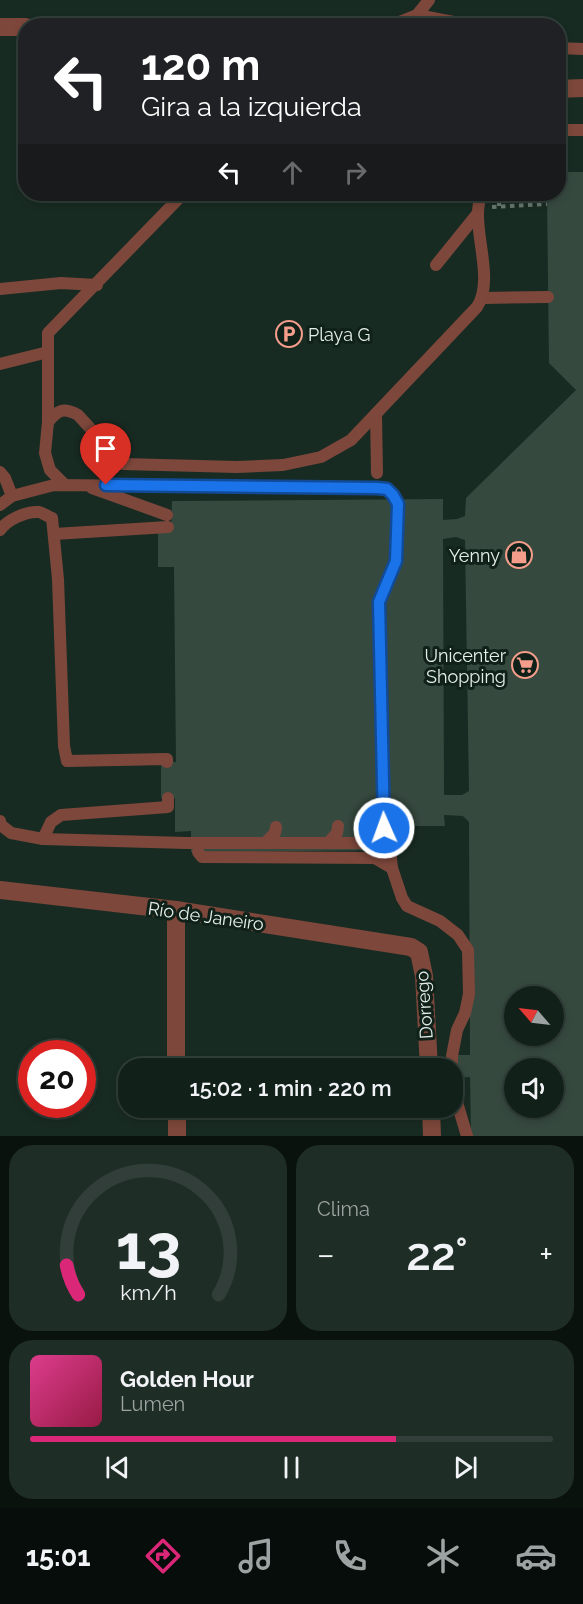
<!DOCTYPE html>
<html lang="es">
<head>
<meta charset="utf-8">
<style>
	body { margin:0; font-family:Raleway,sans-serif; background:#1f2d27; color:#f1f3f6; height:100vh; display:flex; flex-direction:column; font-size:22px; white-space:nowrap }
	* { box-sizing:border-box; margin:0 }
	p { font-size:20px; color:#9ca3a2 }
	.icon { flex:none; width:33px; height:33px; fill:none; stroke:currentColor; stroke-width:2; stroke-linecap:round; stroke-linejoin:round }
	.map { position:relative; height:1136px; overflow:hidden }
	.details { display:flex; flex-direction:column; gap:9px; padding:9px; background:#0a120e; flex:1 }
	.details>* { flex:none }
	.banner { position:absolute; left:18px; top:18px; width:548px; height:183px; border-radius:24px; box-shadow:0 3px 9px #0003,0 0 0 2px #313e39; background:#202124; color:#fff; overflow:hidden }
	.needle { width:39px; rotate:298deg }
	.fabs { position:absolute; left:504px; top:986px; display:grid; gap:12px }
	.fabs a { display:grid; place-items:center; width:60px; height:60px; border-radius:50%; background:#12201a; box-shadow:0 3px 9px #0003,0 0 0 2px #313e39; font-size:30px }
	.speed { position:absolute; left:18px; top:1040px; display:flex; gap:12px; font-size:30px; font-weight:700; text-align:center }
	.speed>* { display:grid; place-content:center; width:78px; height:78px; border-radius:50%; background:#12201a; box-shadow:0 3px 9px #0003,0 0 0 2px #313e39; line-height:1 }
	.speed .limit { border:9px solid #d22; background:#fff; color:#111 }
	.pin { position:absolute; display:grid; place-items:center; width:51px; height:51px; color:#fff; margin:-62px -26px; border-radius:50% 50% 50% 0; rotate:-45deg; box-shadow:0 0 6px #0007 }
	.pin .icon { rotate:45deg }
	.me { position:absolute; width:66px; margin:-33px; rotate:358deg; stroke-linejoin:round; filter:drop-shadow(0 0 4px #0008) }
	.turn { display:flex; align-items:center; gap:21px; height:126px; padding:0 24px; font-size:27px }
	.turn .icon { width:78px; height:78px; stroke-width:2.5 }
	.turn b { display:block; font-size:42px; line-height:51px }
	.lanes { display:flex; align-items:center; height:57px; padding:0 24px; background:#0003; justify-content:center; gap:30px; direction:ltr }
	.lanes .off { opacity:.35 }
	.big { font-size:45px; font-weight:600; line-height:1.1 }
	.details .card { flex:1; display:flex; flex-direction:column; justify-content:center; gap:9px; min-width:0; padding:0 21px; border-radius:24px; background:#1f2d27 }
	.details .dial { align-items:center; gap:0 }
	.dial svg { height:156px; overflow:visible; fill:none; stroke:#313e39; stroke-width:7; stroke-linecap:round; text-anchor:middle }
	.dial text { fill:#f1f3f6; stroke:none }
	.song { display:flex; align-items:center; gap:18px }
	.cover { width:72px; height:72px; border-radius:9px; background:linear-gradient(135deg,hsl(330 70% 55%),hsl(340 70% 35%)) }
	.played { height:6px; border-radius:3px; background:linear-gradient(90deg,#db2777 70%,#313e39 70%) }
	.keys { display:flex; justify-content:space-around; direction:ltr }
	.heat { display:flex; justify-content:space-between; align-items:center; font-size:33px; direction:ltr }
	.details .tiles { flex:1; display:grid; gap:9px; grid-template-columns:1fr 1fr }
	.card:last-child { grid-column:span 2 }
	.trip { position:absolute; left:118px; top:1058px; width:345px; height:60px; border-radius:24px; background:#12201a; box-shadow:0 3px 9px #0003,0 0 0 2px #313e39; font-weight:600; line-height:60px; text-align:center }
	.menu { display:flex; height:96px; justify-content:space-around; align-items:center; background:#070d0a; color:#9ca3a2 }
	.menu .icon { width:42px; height:42px }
	.menu .selected { color:#db2777 }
	.menu b { font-size:27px; color:#f1f3f6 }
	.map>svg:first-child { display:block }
</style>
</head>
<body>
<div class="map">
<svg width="583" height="1136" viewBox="0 0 583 1136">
	<rect width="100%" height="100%" fill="#182b22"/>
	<path fill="#36493f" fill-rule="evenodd" d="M558 172H583V1136H471L470 1077 453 1078 454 1055H470L469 822 463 816 444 815 445 826H401L402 850 191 852V831L175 832V798H161V762H176L174 567H158V530H171L172 501 443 499V520L457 519 465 516 466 498 576 390 549 363 547 194H558ZM456 537 465 540 469 791 462 795H444L443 539ZM514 996H554V1035H514ZM514 1068H554V1107H514Z"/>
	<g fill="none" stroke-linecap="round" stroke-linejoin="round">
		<g stroke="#697971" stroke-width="4" stroke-dasharray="4.5 4.5" stroke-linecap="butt">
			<path d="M499 194V206"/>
			<path d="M492 207 547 204"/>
		</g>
		<g stroke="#7d473b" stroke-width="12">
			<path d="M417 15 474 26"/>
			<path d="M389 26 417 15 429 0"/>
			<path d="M558 48 583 49"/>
			<path d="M558 130H583"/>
			<path d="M436 265 478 213"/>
			<path d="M0 289 61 283 97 285"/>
			<path d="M483 298 548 297"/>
			<path d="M0 364 48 352"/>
			<path d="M376 414 377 473"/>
			<path d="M48 422C58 410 63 407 78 415L123 464 237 467 283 465 321 457 351 440 477 307C493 283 477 241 478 213 478 206 480 200 480 194"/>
			<path d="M0 472 5 478 12 496"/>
			<path d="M65 485 50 470 45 453 48 422V333L183 194"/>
			<path d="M92 488 167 515"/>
			<path d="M0 505 12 496 54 485 377 488 387 489 393 495 398 504 396 561 379 602 384 827 377 838 367 843H186L43 839 11 833 1 825 0 821"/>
			<path d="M0 530C7 520 26 511 39 512 43 513 49 517 52 518L58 579 64 746 67 761 167 759V762"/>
			<path d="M54 534 168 527"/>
			<path d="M43 839 51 822 61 815 168 807V798"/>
			<path d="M265 843 275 833 276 827"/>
			<path d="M328 843 337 833 338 826"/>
			<path d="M390 850 392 868 402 898 407 906 440 921 458 935 468 950 469 994 465 1013 457 1030 452 1056V1068"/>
			<path d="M198 852 202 857 375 858 392 868"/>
			<path d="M453 1089 467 1136"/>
		</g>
		<g stroke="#7d473b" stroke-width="18">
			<path d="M343 26H357"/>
			<path d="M0 27H26"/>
			<path d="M558 89 583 88"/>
			<path d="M0 890 176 910 411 947 419 952 424 976 429 1068"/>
			<path d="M176 910V1068"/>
			<path d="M177 1107V1136"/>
			<path d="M431 1107 432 1136"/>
		</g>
	</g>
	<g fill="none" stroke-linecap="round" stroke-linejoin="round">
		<defs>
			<path id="route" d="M106 485 377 488 387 489 393 495 398 504 396 561 379 602 384 828"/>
		</defs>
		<use href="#route" stroke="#114b97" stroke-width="15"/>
		<use href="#route" stroke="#1a73e8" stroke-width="10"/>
	</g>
	<defs>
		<symbol id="parking-ring" viewBox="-11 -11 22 22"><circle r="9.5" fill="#0f2118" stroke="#f49d8b" stroke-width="1.5"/><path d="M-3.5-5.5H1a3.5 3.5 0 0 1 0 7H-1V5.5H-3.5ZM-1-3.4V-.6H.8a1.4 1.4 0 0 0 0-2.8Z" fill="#f49d8b"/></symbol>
		<symbol id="shop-ring" viewBox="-11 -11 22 22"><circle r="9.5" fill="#0f2118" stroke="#f49d8b" stroke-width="1.5"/><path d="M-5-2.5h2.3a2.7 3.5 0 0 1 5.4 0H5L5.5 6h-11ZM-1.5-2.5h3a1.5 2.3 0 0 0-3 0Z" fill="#f49d8b"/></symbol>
		<symbol id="supermarket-ring" viewBox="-11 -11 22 22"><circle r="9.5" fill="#0f2118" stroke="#f49d8b" stroke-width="1.5"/><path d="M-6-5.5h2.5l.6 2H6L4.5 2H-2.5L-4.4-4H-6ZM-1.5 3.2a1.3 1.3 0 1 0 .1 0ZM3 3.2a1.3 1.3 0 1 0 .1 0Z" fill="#f49d8b"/></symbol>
	</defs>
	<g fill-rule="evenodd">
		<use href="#parking-ring" x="274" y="319" width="30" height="30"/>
		<use href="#shop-ring" x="504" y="540" width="30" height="30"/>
		<use href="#supermarket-ring" x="510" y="650" width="30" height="30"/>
	</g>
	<g text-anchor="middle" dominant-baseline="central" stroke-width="6" stroke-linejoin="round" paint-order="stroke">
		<g font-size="18" fill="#e4efe9" stroke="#0f2118" text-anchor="end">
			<text x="308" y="334" text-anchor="start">Playa G</text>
			<text x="500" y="555">Yenny</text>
			<text x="506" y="655">Unicenter<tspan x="506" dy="21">Shopping</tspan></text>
		</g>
		<g font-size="18" fill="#e4efe9" stroke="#0f2118">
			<text transform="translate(206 916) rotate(8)">Río de Janeiro</text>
			<text transform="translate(424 1005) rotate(-94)">Dorrego</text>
		</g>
	</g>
</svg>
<div class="fabs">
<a><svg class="needle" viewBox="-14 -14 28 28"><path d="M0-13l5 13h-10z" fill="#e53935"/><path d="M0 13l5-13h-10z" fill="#9ca3a2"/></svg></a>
<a><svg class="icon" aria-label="sound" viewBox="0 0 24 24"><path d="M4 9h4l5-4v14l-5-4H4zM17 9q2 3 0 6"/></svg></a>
</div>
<div class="speed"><div class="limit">20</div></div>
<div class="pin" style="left:106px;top:485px;background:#d93025"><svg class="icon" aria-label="arrive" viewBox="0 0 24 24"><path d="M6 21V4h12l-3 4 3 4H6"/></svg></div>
<svg class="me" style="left:384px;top:828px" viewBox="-20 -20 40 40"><circle r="17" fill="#1a73e8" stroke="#fff" stroke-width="3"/><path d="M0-11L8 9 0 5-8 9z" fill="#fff"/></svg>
<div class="trip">15:02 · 1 min · 220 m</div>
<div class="banner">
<div class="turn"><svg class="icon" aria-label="left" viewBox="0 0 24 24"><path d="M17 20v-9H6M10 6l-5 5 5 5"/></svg><div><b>120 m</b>Gira a la izquierda</div></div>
<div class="lanes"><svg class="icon" aria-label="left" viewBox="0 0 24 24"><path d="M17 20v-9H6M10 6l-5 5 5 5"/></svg><svg class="icon off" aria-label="ahead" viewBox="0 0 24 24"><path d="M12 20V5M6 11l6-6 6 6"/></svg><svg class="icon off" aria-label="right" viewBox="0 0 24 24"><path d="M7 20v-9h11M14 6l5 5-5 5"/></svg></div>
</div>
</div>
<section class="details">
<div class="tiles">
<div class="card dial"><svg viewBox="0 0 100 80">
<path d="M14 69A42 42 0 1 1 86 69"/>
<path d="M14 69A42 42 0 0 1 8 54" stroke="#db2777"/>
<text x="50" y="56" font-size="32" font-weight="700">13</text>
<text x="50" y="72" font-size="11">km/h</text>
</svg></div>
<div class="card"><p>Clima</p>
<div class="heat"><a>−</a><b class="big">22°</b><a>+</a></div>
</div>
<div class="card">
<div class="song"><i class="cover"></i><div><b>Golden Hour</b><p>Lumen</p></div></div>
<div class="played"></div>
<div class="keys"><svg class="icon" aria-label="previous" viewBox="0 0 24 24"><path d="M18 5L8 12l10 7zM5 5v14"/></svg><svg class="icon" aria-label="pause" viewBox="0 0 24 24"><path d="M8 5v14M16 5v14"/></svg><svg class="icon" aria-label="next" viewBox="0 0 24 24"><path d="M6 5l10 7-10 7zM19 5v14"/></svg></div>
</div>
</div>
</section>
<nav class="menu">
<b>15:01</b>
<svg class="icon selected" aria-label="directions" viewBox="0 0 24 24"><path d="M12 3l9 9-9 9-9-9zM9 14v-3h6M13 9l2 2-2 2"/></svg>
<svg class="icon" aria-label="music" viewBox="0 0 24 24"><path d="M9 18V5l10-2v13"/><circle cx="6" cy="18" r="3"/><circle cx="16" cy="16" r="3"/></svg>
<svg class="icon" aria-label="phone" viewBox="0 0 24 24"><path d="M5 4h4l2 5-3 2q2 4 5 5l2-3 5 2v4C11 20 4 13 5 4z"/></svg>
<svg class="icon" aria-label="climate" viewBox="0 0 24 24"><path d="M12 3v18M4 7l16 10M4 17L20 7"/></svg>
<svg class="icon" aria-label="car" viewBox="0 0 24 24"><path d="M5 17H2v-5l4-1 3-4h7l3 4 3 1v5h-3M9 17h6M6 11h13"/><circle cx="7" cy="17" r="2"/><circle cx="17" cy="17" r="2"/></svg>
</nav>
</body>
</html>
